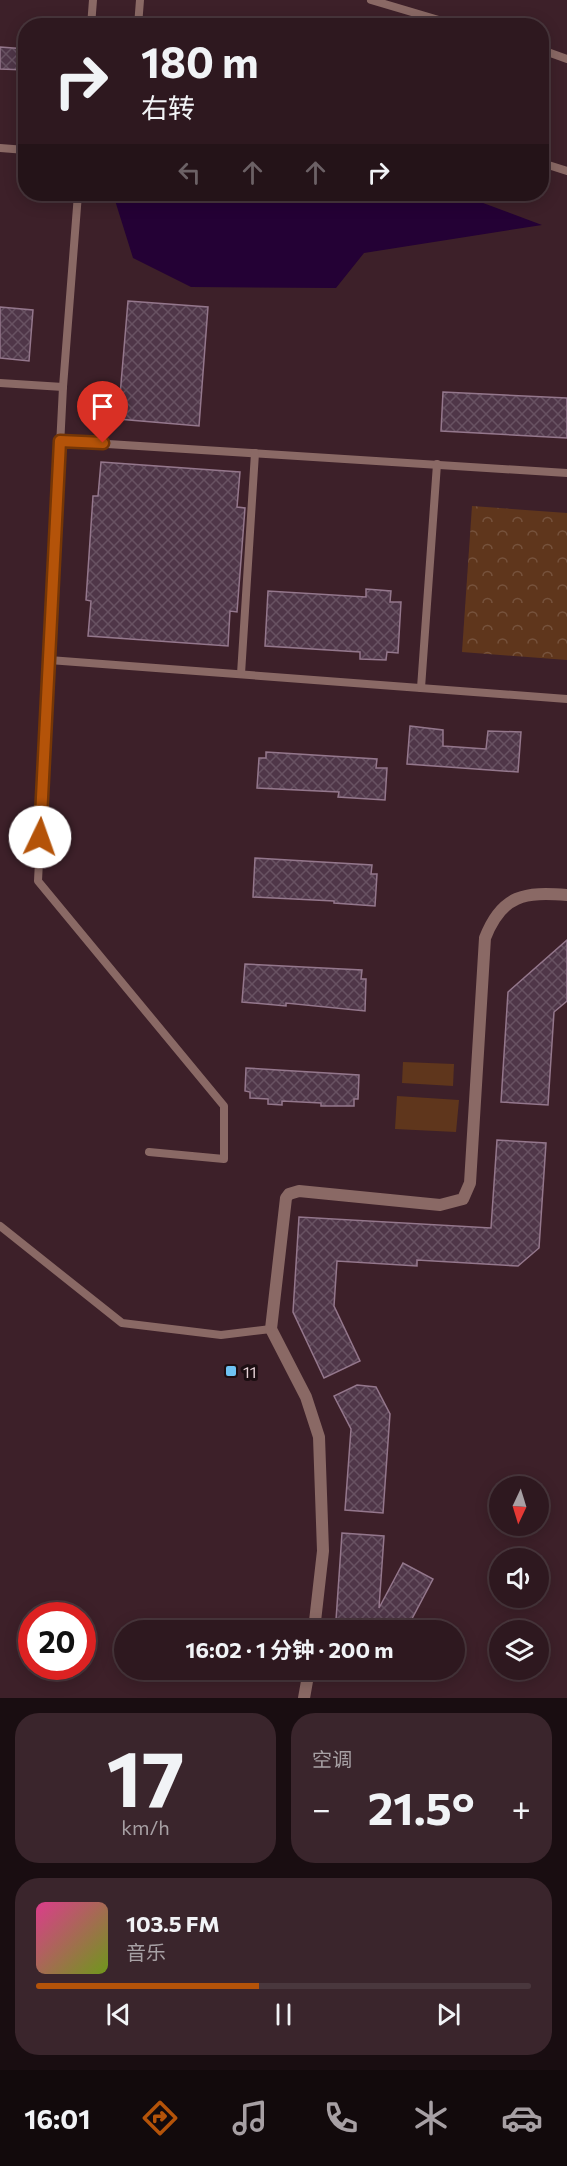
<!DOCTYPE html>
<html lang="zh">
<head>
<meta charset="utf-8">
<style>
	body { margin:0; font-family:Commissioner,"Noto Sans SC",sans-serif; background:#3a252c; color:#f1f3f6; height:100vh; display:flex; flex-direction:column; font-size:22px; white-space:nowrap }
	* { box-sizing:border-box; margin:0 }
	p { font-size:20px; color:#a7a0a4 }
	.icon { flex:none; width:33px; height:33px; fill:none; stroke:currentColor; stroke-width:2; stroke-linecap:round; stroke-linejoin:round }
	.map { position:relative; height:1698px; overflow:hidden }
	.drawer { display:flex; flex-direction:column; gap:15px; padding:15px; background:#190d11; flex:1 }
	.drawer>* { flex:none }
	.guide { position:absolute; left:18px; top:18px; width:531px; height:183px; border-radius:24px; box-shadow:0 3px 15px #0003,0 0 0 2px #49373d; background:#2e181f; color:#f1f3f6; overflow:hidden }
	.needle { width:39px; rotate:184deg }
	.buttons { position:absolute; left:489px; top:1476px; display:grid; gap:12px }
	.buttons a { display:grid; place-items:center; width:60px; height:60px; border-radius:50%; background:#2e181f; box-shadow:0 3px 15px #0003,0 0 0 2px #49373d; font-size:30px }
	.speed { position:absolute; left:18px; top:1602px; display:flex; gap:12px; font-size:30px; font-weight:700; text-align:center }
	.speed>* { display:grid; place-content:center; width:78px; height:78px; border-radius:50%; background:#2e181f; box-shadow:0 3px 15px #0003,0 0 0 2px #49373d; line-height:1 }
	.speed .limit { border:9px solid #d22; background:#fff; color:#111 }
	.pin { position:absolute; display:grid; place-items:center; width:51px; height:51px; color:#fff; margin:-62px -26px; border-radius:50% 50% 50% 0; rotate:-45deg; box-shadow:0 0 6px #0007 }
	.pin .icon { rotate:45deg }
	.me { position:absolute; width:66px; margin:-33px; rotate:3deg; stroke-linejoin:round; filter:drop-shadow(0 0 4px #0008) }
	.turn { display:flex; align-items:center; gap:21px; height:126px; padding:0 24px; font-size:27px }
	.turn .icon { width:78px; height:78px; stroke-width:2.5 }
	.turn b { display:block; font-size:42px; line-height:51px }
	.lanes { display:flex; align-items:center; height:57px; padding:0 24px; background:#0003; justify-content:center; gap:30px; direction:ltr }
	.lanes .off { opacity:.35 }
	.big { font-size:45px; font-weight:700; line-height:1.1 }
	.drawer .card { flex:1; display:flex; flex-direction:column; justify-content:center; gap:9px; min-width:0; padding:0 21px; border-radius:24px; background:#3a252c }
	.drawer .dial { align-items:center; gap:0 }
	.dial b { font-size:78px; line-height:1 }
	.song { display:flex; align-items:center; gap:18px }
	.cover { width:72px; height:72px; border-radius:9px; background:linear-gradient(135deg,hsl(330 70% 55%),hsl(80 70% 35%)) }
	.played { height:6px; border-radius:3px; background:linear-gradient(90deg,#b45309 45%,#49373d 45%) }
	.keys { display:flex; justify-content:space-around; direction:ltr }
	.heat { display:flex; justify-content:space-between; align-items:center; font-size:33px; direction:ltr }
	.drawer .tiles { flex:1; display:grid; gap:15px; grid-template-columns:1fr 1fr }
	.card:last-child { grid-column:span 2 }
	.trip { position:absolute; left:114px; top:1620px; width:351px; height:60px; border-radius:30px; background:#2e181f; box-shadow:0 3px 15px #0003,0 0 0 2px #49373d; font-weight:700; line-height:60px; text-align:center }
	.menu { display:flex; height:96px; justify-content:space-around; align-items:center; background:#120a0c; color:#a7a0a4 }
	.menu .icon { width:42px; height:42px }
	.menu .active { color:#b45309 }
	.menu b { font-size:27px; color:#f1f3f6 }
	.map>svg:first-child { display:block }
</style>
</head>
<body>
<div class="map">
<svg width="567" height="1698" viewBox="0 0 567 1698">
	<defs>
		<pattern id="park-crowns" width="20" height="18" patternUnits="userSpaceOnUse" patternTransform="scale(1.5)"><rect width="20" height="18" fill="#5f361c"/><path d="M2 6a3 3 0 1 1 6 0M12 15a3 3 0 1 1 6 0" fill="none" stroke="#76523c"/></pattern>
		<pattern id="building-cross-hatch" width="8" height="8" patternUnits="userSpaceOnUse" patternTransform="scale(1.5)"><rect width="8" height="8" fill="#4f3648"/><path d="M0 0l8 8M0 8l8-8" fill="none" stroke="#685262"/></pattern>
	</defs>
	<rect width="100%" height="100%" fill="#3d2029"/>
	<path fill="url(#park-crowns)" d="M472 506 567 513V660L462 652Z"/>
	<g fill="#5f361c">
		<path d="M403 1062 454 1064 453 1086 402 1083Z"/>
		<path d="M397 1096 459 1100 456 1132 395 1129Z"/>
	</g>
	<path fill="#240135" d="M113 194H459L542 225 364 253 336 288 191 287 133 258Z"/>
	<g fill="url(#building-cross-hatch)" stroke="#94778c" stroke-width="1.5">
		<path d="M0 47 26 49V70L0 69Z"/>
		<path d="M128 301 208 307 199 426 118 419Z"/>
		<path d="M0 307 33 310 29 361 0 358Z"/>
		<path d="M443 392 567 398V438L441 431Z"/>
		<path d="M101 462 240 472 237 507 245 508 237 612 230 611 228 646 88 636 91 601 86 600 93 496H98Z"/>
		<path d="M366 589 391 591 390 602H401L398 653 387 652 386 660 360 659V652L265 646 268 591 366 597Z"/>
		<path d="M410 726 443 730V746L486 749 488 731 521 732 518 772 407 764Z"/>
		<path d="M266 752 377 759 376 768H387L385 800 338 797 339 792 257 788 259 758H266Z"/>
		<path d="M255 858 372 865 371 874H377L375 906 334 903V901L253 897Z"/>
		<path d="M567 940V1001L554 1012 548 1105 501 1102 508 992Z"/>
		<path d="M245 964 362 970 361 979H366L365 1011 286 1003V1006L242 1002Z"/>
		<path d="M246 1068 359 1075 358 1099H354V1106H321V1103L282 1101V1105L268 1104V1099L250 1098V1092L245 1091Z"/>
		<path d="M497 1140 546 1143 539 1248 518 1266 417 1260V1266L337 1261 334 1306 360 1361 324 1378 293 1312 299 1217 491 1228Z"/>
		<path d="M357 1385 376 1387 390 1414 383 1513 345 1510 351 1429 334 1396Z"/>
		<path d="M342 1533 384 1536 379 1608 403 1563 433 1579 406 1630H357L336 1620Z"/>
	</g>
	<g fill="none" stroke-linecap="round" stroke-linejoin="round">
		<g stroke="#8a6965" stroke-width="8">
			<path d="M371 0 459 26"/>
			<path d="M91 26 93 0"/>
			<path d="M138 26 140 0"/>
			<path d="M542 50 567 59"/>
			<path d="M0 148 26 150"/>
			<path d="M542 163 567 171"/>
			<path d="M78 194 63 387 38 881 224 1106V1159L149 1152"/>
			<path d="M0 383 63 387"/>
			<path d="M60 441 567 473"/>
			<path d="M49 660 567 699"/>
			<path d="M241 674 255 453"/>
			<path d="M421 688 437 464"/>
			<path d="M0 1226 122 1323 221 1335 271 1329"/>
		</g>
		<g stroke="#8a6965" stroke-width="12">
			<path d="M314 1630 323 1551 319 1437 306 1397 271 1329 286 1198 289 1194 299 1191 440 1205 463 1199 470 1183 485 938C502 894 525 892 567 895"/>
			<path d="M304 1698 309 1670"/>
		</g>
	</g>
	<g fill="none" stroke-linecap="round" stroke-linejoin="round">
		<defs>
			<path id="route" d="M40 837 60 441 103 443"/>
		</defs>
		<use href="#route" stroke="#753606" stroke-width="15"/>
		<use href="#route" stroke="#b45309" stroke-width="10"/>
	</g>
	<rect fill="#6ec2f3" stroke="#1c0e12" stroke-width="2" x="225" y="1365" width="12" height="12" rx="3"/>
	<g text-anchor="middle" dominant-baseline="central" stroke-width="6" stroke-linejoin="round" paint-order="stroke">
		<g font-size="16" fill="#e7d2d7" stroke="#1c0e12" text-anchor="start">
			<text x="243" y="1371">11</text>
		</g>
	</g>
</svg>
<div class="buttons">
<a><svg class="needle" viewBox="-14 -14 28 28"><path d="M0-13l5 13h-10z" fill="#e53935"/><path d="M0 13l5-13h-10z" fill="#a7a0a4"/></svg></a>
<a><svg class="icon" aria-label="sound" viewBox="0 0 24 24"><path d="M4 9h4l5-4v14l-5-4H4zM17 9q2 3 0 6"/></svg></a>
<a><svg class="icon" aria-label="layers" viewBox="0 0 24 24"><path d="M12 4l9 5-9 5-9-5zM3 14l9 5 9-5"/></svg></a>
</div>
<div class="speed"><div class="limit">20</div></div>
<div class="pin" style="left:103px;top:443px;background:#d93025"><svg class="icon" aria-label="arrive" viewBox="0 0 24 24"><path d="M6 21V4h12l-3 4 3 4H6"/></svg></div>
<svg class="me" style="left:40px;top:837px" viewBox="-20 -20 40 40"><circle r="19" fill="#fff"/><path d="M0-13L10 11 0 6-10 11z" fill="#b45309"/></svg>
<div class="trip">16:02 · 1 分钟 · 200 m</div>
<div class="guide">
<div class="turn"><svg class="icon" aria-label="right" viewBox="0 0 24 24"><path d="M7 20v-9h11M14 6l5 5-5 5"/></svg><div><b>180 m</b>右转</div></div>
<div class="lanes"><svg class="icon off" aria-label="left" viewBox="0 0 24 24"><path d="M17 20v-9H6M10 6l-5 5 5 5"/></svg><svg class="icon off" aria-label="ahead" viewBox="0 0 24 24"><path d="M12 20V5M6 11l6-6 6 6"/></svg><svg class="icon off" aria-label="ahead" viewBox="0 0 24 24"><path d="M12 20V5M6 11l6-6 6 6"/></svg><svg class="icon" aria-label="right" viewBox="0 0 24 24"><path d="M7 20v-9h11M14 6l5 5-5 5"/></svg></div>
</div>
</div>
<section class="drawer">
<div class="tiles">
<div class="card dial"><b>17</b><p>km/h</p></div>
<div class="card"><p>空调</p>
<div class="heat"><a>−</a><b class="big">21.5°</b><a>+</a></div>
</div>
<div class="card">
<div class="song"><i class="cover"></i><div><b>103.5 FM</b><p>音乐</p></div></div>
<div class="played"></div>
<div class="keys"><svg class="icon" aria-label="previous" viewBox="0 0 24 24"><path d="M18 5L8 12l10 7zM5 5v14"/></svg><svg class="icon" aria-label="pause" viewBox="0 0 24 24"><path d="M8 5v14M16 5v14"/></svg><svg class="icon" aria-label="next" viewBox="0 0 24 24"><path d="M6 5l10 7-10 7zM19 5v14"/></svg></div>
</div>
</div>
</section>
<nav class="menu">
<b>16:01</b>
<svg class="icon active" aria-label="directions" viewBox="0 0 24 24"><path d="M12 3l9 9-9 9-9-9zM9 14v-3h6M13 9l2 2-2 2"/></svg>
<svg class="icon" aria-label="music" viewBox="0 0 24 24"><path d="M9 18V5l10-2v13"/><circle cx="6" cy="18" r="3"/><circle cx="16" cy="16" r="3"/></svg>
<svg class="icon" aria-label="phone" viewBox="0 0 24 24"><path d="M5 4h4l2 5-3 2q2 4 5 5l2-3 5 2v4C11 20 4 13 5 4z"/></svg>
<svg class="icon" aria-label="climate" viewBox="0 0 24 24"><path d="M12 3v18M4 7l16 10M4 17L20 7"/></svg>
<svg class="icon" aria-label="car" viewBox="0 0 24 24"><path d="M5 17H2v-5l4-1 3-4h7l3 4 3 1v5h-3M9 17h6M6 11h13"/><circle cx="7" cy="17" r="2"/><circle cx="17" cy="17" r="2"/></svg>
</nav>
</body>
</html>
